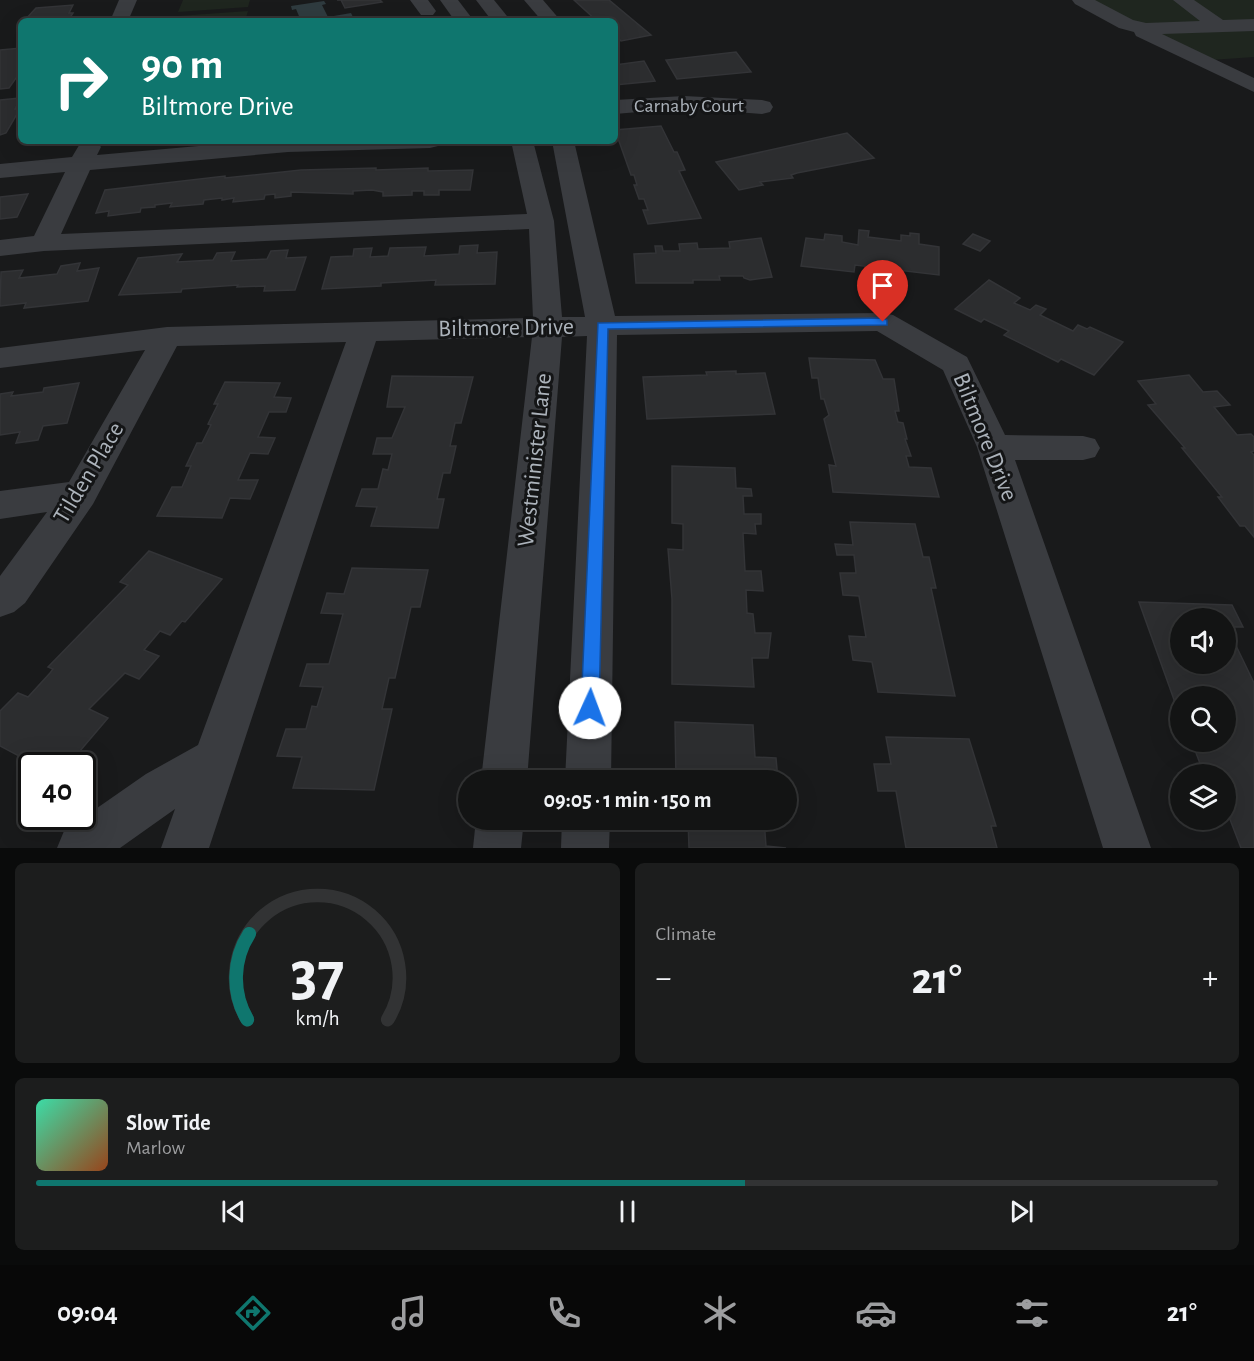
<!DOCTYPE html>
<html lang="en">
<head>
<meta charset="utf-8">
<style>
	body { margin:0; font-family:"Alegreya Sans",sans-serif; background:#1c1d1d; color:#f1f3f6; height:100vh; display:flex; flex-direction:column; font-size:22px; white-space:nowrap }
	* { box-sizing:border-box; margin:0 }
	p { font-size:20px; color:#9d9ea0 }
	.icon { flex:none; width:33px; height:33px; fill:none; stroke:currentColor; stroke-width:2; stroke-linecap:round; stroke-linejoin:round }
	.map { position:relative; height:848px; overflow:hidden }
	.panel { display:flex; flex-direction:column; gap:15px; padding:15px; background:#0a0b0b; flex:1 }
	.panel>* { flex:none }
	.hud { position:absolute; left:18px; top:18px; width:600px; height:126px; border-radius:9px; box-shadow:0 6px 24px #0002,0 0 0 2px #323334; background:#0f766e; color:#fff; overflow:hidden }
	.fabs { position:absolute; left:1170px; top:608px; display:grid; gap:12px }
	.fabs a { display:grid; place-items:center; width:66px; height:66px; border-radius:50%; background:#131414; box-shadow:0 6px 24px #0002,0 0 0 2px #323334; font-size:30px }
	.speed { position:absolute; left:18px; top:752px; display:flex; gap:12px; font-size:30px; font-weight:700; text-align:center }
	.speed>* { display:grid; place-content:center; width:78px; height:78px; border-radius:50%; background:#131414; box-shadow:0 6px 24px #0002,0 0 0 2px #323334; line-height:1 }
	.speed .limit { border:3px solid #111; border-radius:9px; background:#fff; color:#111 }
	.pin { position:absolute; display:grid; place-items:center; width:51px; height:51px; color:#fff; margin:-62px -26px; border-radius:50% 50% 50% 0; rotate:-45deg; box-shadow:0 0 6px #0007 }
	.pin .icon { rotate:45deg }
	.me { position:absolute; width:66px; margin:-33px; rotate:2deg; stroke-linejoin:round; filter:drop-shadow(0 0 4px #0008) }
	.turn { display:flex; align-items:center; gap:21px; height:126px; padding:0 24px; font-size:27px }
	.turn .icon { width:78px; height:78px; stroke-width:2.5 }
	.turn b { display:block; font-size:42px; line-height:51px }
	.big { font-size:45px; font-weight:700; line-height:1.1 }
	.panel .card { flex:1; display:flex; flex-direction:column; justify-content:center; gap:9px; min-width:0; padding:0 21px; border-radius:9px; background:#1c1d1d }
	.panel .dial { align-items:center; gap:0 }
	.dial svg { height:156px; overflow:visible; fill:none; stroke:#323334; stroke-width:7; stroke-linecap:round; text-anchor:middle }
	.dial text { fill:#f1f3f6; stroke:none }
	.song { display:flex; align-items:center; gap:18px }
	.cover { width:72px; height:72px; border-radius:9px; background:linear-gradient(135deg,hsl(160 70% 55%),hsl(20 70% 35%)) }
	.played { height:6px; border-radius:3px; background:linear-gradient(90deg,#0f766e 60%,#323334 60%) }
	.keys { display:flex; justify-content:space-around; direction:ltr }
	.heat { display:flex; justify-content:space-between; align-items:center; font-size:33px; direction:ltr }
	.panel .tiles { flex:1; display:grid; gap:15px; grid-template-columns:1fr 1fr }
	.card:last-child { grid-column:span 2 }
	.trip { position:absolute; left:458px; top:770px; width:339px; height:60px; border-radius:30px; background:#131414; box-shadow:0 6px 24px #0002,0 0 0 2px #323334; font-weight:700; line-height:60px; text-align:center }
	.tabs { display:flex; height:96px; justify-content:space-around; align-items:center; background:#080808; color:#9d9ea0 }
	.tabs .icon { width:42px; height:42px }
	.tabs .selected { color:#0f766e }
	.tabs b { font-size:27px; color:#f1f3f6 }
	.map>svg:first-child { display:block }
</style>
</head>
<body>
<div class="map">
<svg width="1254" height="848" viewBox="0 0 1254 848">
	<rect width="100%" height="100%" fill="#191a1b"/>
	<g fill="#1f261f">
		<path d="M183 0H250L248 7 178 12Z"/>
		<path d="M1092 0H1254V57L1211 60Z"/>
		<path d="M248 11 245 21H176L178 16Z"/>
	</g>
	<path fill="#2f3b3f" d="M324 1 326 4 322 5 328 17 351 13 355 21H301L296 9 292 10 291 6Z"/>
	<g fill="#2c2d2f" stroke="#333437" stroke-width="1.5" fill-rule="evenodd">
		<path d="M337 0H380L382 2 345 8 341 0Z"/>
		<path d="M574 0H609L651 35 621 41 615 35V21H597Z"/>
		<path d="M73 5 69 13H73L68 21H24L36 8Z"/>
		<path d="M21 48V76L16 78 9 88 0 89V50Z"/>
		<path d="M736 52 751 72 677 79 666 60Z"/>
		<path d="M644 61 655 81 615 85V65Z"/>
		<path d="M21 98 15 109H20L6 133 0 135V100Z"/>
		<path d="M661 126 674 152H677L685 170 679 171 701 218 648 224 643 210H648L644 199H639L634 185H637L634 175H631L615 130Z"/>
		<path d="M847 133 874 158 797 173 791 175 793 178 760 182 763 185 739 190 716 162Z"/>
		<path d="M376 168V170L428 168V171L473 170 470 190H439V195H424V191H412V195L383 196V192L372 190 353 191V194L291 192V196L275 198V194L265 195 264 199 233 202 234 198 222 200V198L204 200 203 204 170 207 172 203 155 205V207L141 208 140 212 108 216 109 211 96 213 105 190 225 176V178L301 170Z"/>
		<path d="M28 194 17 217 0 219V197Z"/>
		<path d="M859 230 869 231 868 237 901 241V235L910 236V233L919 234V244L939 247V275L855 265 854 272 801 266 806 238 824 240 825 234 842 236V242L858 245Z"/>
		<path d="M973 234 990 241 980 251 963 244Z"/>
		<path d="M761 238 772 277 750 280 744 278 743 276H719L720 280H693V283H636L634 254 656 253 655 246H662L663 251H680L679 244 697 243 698 249 730 248 729 242Z"/>
		<path d="M478 245 477 253 497 252 495 284 435 285 436 280 381 283V286L322 289 331 257 353 256 354 249 372 248 370 257 388 256 390 248 426 247 424 256 459 254 460 246Z"/>
		<path d="M288 250 286 258 306 257 295 290 264 291 265 286 237 287 238 285 182 289 181 292 119 295 138 258 182 254 177 262 213 260 217 253 235 252 231 261 267 259 271 251Z"/>
		<path d="M80 263 77 271 99 268 88 301 24 308 26 303 0 306 1 272 23 270 19 278 57 274 61 266Z"/>
		<path d="M989 280 1020 298 1014 303 1030 310 1036 305 1046 309 1040 315 1073 331 1078 325 1087 329 1090 327 1123 342 1094 375 1061 359 1058 362 1004 335 1009 331 984 319 981 322 955 309Z"/>
		<path d="M809 358 875 360 883 379H894L899 411H895L898 422 903 423 907 439H905L911 456H906L909 467 931 468 939 497 833 492 829 465 836 466 824 419 829 415 824 399H821L818 378H812Z"/>
		<path d="M736 371V374L765 373 775 414 647 419 643 377 707 375 706 372Z"/>
		<path d="M1189 375 1203 392 1217 391 1230 405 1214 407 1237 435 1251 434 1254 437V451L1251 452 1254 455V537L1245 526H1240L1218 497H1222L1182 448H1185L1148 405 1156 404 1138 381Z"/>
		<path d="M392 376 473 377 461 423H455L450 446H456L450 473H443L437 499H444L438 528 371 526 377 507 356 506 362 489H378L383 469 388 470 392 454H373L377 438H392L405 407H387Z"/>
		<path d="M225 382 280 383 274 397 291 398 286 412H269L258 437 275 438 268 454 250 453 238 480H258L250 499 230 498 222 518 157 516 172 487H182L191 466H186L197 443H202L211 425 208 424 218 404H214Z"/>
		<path d="M79 383 67 423 43 426 38 440 16 443 20 432 0 435V394L13 392 11 396 43 392 44 388Z"/>
		<path d="M672 466 735 468 736 488 751 489 752 496H743L744 514H761V524H755L756 534 743 533 745 571H761L763 591 746 590 747 613 753 614 755 633H771L768 658H752L754 687 672 684V599L668 549 683 550V524L672 523Z"/>
		<path d="M850 522 915 524 923 557H929L936 588H931L955 696 878 692 872 662 853 660 849 636 866 637 859 596 843 595 840 573H856L854 555H837L835 544 853 545Z"/>
		<path d="M149 551 222 579 185 622 182 621 170 635 160 631 144 650 159 656 139 679 125 673 89 709 108 718 68 765H36L0 746V711L18 693 28 697 50 673 53 669 48 667 128 585 120 582Z"/>
		<path d="M352 568 428 570 420 607H411L395 678H389L382 709H392L374 790 293 788 302 757 277 756 286 729H306L312 706 317 707 323 687 300 686 307 664H329L343 614 321 613 327 593 344 594Z"/>
		<path d="M1139 602 1232 605 1243 627H1227L1254 683V848H1241L1226 809V774H1204L1193 745H1198L1197 741H1226V696H1180V708H1177ZM1180 618H1226V663H1180Z"/>
		<path d="M675 722 753 725 755 757 776 758 778 780H676Z"/>
		<path d="M886 737 969 739 996 826H991L997 848H906L896 791H878L874 764H891Z"/>
		<path d="M688 819H764L766 846 786 848H689Z"/>
	</g>
	<g fill="none" stroke-linecap="round" stroke-linejoin="round">
		<g fill="#3a3c40" fill-rule="evenodd">
			<path d="M119 0H137L128 21H110Z"/>
			<path d="M410 0H428L436 11 433 15H421Z"/>
			<path d="M440 0H458L474 21H455Z"/>
			<path d="M476 0H494L511 21H492Z"/>
			<path d="M524 0H543L561 21H542Z"/>
			<path d="M1072 0H1095L1133 20 1146 23 1200 21 1173 0H1194L1223 20 1254 19V31L1162 34 1254 78V92L1136 36 1134 32 1119 28 1075 4Z"/>
			<path d="M684 96 762 100 770 102 773 107 770 112 762 114 684 108 615 114V100Z"/>
			<path d="M85 141 97 142 101 147 97 155 255 141H441L438 146 430 148 288 152 90 170 61 234 527 214 511 141H533L554 221 562 317H585L552 141H574L615 316 883 313 893 315 967 357 1005 435 1083 436 1095 439 1100 448 1095 457 1083 460H1015L1151 848H1103L977 447 943 370 877 331 617 335 611 780H565L587 336 562 337 527 780H481L532 337 376 341 209 848H161L175 809 120 848H57L64 831 146 774 198 745 346 342 177 346 93 504 25 603 14 612 0 617V576L47 512 0 519V491L69 482 145 350 0 368V348L167 327 533 318 529 229 44 251 0 256V240L34 236 65 172 0 178V164L72 157 81 142Z"/>
			<path d="M476 819H524L521 848H473Z"/>
			<path d="M562 819H610L609 848H561Z"/>
		</g>
	</g>
	<path fill="#1a73e8" stroke="#114b97" stroke-width="1.5" d="M883 318 887 320V325L608 329 599 708 596 714 590 717 583 714 581 708 598 323Z"/>
	<g text-anchor="middle" dominant-baseline="central" stroke-width="6" stroke-linejoin="round" paint-order="stroke">
		<g font-size="20" fill="#acb3bb" stroke="#141516">
			<text x="689" y="106">Carnaby Court</text>
		</g>
		<g font-size="24" fill="#acb3bb" stroke="#141516">
			<text transform="translate(506 328) rotate(-1)">Biltmore Drive</text>
			<text transform="translate(985 437) rotate(68)">Biltmore Drive</text>
			<text transform="translate(535 460) rotate(-84)">Westminister Lane</text>
			<text transform="translate(89 473) rotate(-59)">Tilden Place</text>
		</g>
	</g>
</svg>
<div class="fabs">
<a><svg class="icon" aria-label="sound" viewBox="0 0 24 24"><path d="M4 9h4l5-4v14l-5-4H4zM17 9q2 3 0 6"/></svg></a>
<a><svg class="icon" aria-label="search" viewBox="0 0 24 24"><circle cx="10" cy="10" r="6"/><path d="M15 15l6 6"/></svg></a>
<a><svg class="icon" aria-label="layers" viewBox="0 0 24 24"><path d="M12 4l9 5-9 5-9-5zM3 14l9 5 9-5"/></svg></a>
</div>
<div class="speed"><div class="limit">40</div></div>
<div class="pin" style="left:883px;top:322px;background:#d93025"><svg class="icon" aria-label="arrive" viewBox="0 0 24 24"><path d="M6 21V4h12l-3 4 3 4H6"/></svg></div>
<svg class="me" style="left:590px;top:708px" viewBox="-20 -20 40 40"><circle r="19" fill="#fff"/><path d="M0-13L10 11 0 6-10 11z" fill="#1a73e8"/></svg>
<div class="trip">09:05 · 1 min · 150 m</div>
<div class="hud">
<div class="turn"><svg class="icon" aria-label="right" viewBox="0 0 24 24"><path d="M7 20v-9h11M14 6l5 5-5 5"/></svg><div><b>90 m</b>Biltmore Drive</div></div>
</div>
</div>
<section class="panel">
<div class="tiles">
<div class="card dial"><svg viewBox="0 0 100 80">
<path d="M14 69A42 42 0 1 1 86 69"/>
<path d="M14 69A42 42 0 0 1 15 25" stroke="#0f766e"/>
<text x="50" y="56" font-size="32" font-weight="700">37</text>
<text x="50" y="72" font-size="11">km/h</text>
</svg></div>
<div class="card"><p>Climate</p>
<div class="heat"><a>−</a><b class="big">21°</b><a>+</a></div>
</div>
<div class="card">
<div class="song"><i class="cover"></i><div><b>Slow Tide</b><p>Marlow</p></div></div>
<div class="played"></div>
<div class="keys"><svg class="icon" aria-label="previous" viewBox="0 0 24 24"><path d="M18 5L8 12l10 7zM5 5v14"/></svg><svg class="icon" aria-label="pause" viewBox="0 0 24 24"><path d="M8 5v14M16 5v14"/></svg><svg class="icon" aria-label="next" viewBox="0 0 24 24"><path d="M6 5l10 7-10 7zM19 5v14"/></svg></div>
</div>
</div>
</section>
<nav class="tabs">
<b>09:04</b>
<svg class="icon selected" aria-label="directions" viewBox="0 0 24 24"><path d="M12 3l9 9-9 9-9-9zM9 14v-3h6M13 9l2 2-2 2"/></svg>
<svg class="icon" aria-label="music" viewBox="0 0 24 24"><path d="M9 18V5l10-2v13"/><circle cx="6" cy="18" r="3"/><circle cx="16" cy="16" r="3"/></svg>
<svg class="icon" aria-label="phone" viewBox="0 0 24 24"><path d="M5 4h4l2 5-3 2q2 4 5 5l2-3 5 2v4C11 20 4 13 5 4z"/></svg>
<svg class="icon" aria-label="climate" viewBox="0 0 24 24"><path d="M12 3v18M4 7l16 10M4 17L20 7"/></svg>
<svg class="icon" aria-label="car" viewBox="0 0 24 24"><path d="M5 17H2v-5l4-1 3-4h7l3 4 3 1v5h-3M9 17h6M6 11h13"/><circle cx="7" cy="17" r="2"/><circle cx="17" cy="17" r="2"/></svg>
<svg class="icon" aria-label="filters" viewBox="0 0 24 24"><path d="M4 7h16M4 17h16"/><circle cx="9" cy="7" r="2"/><circle cx="15" cy="17" r="2"/></svg>
<b>21°</b>
</nav>
</body>
</html>
